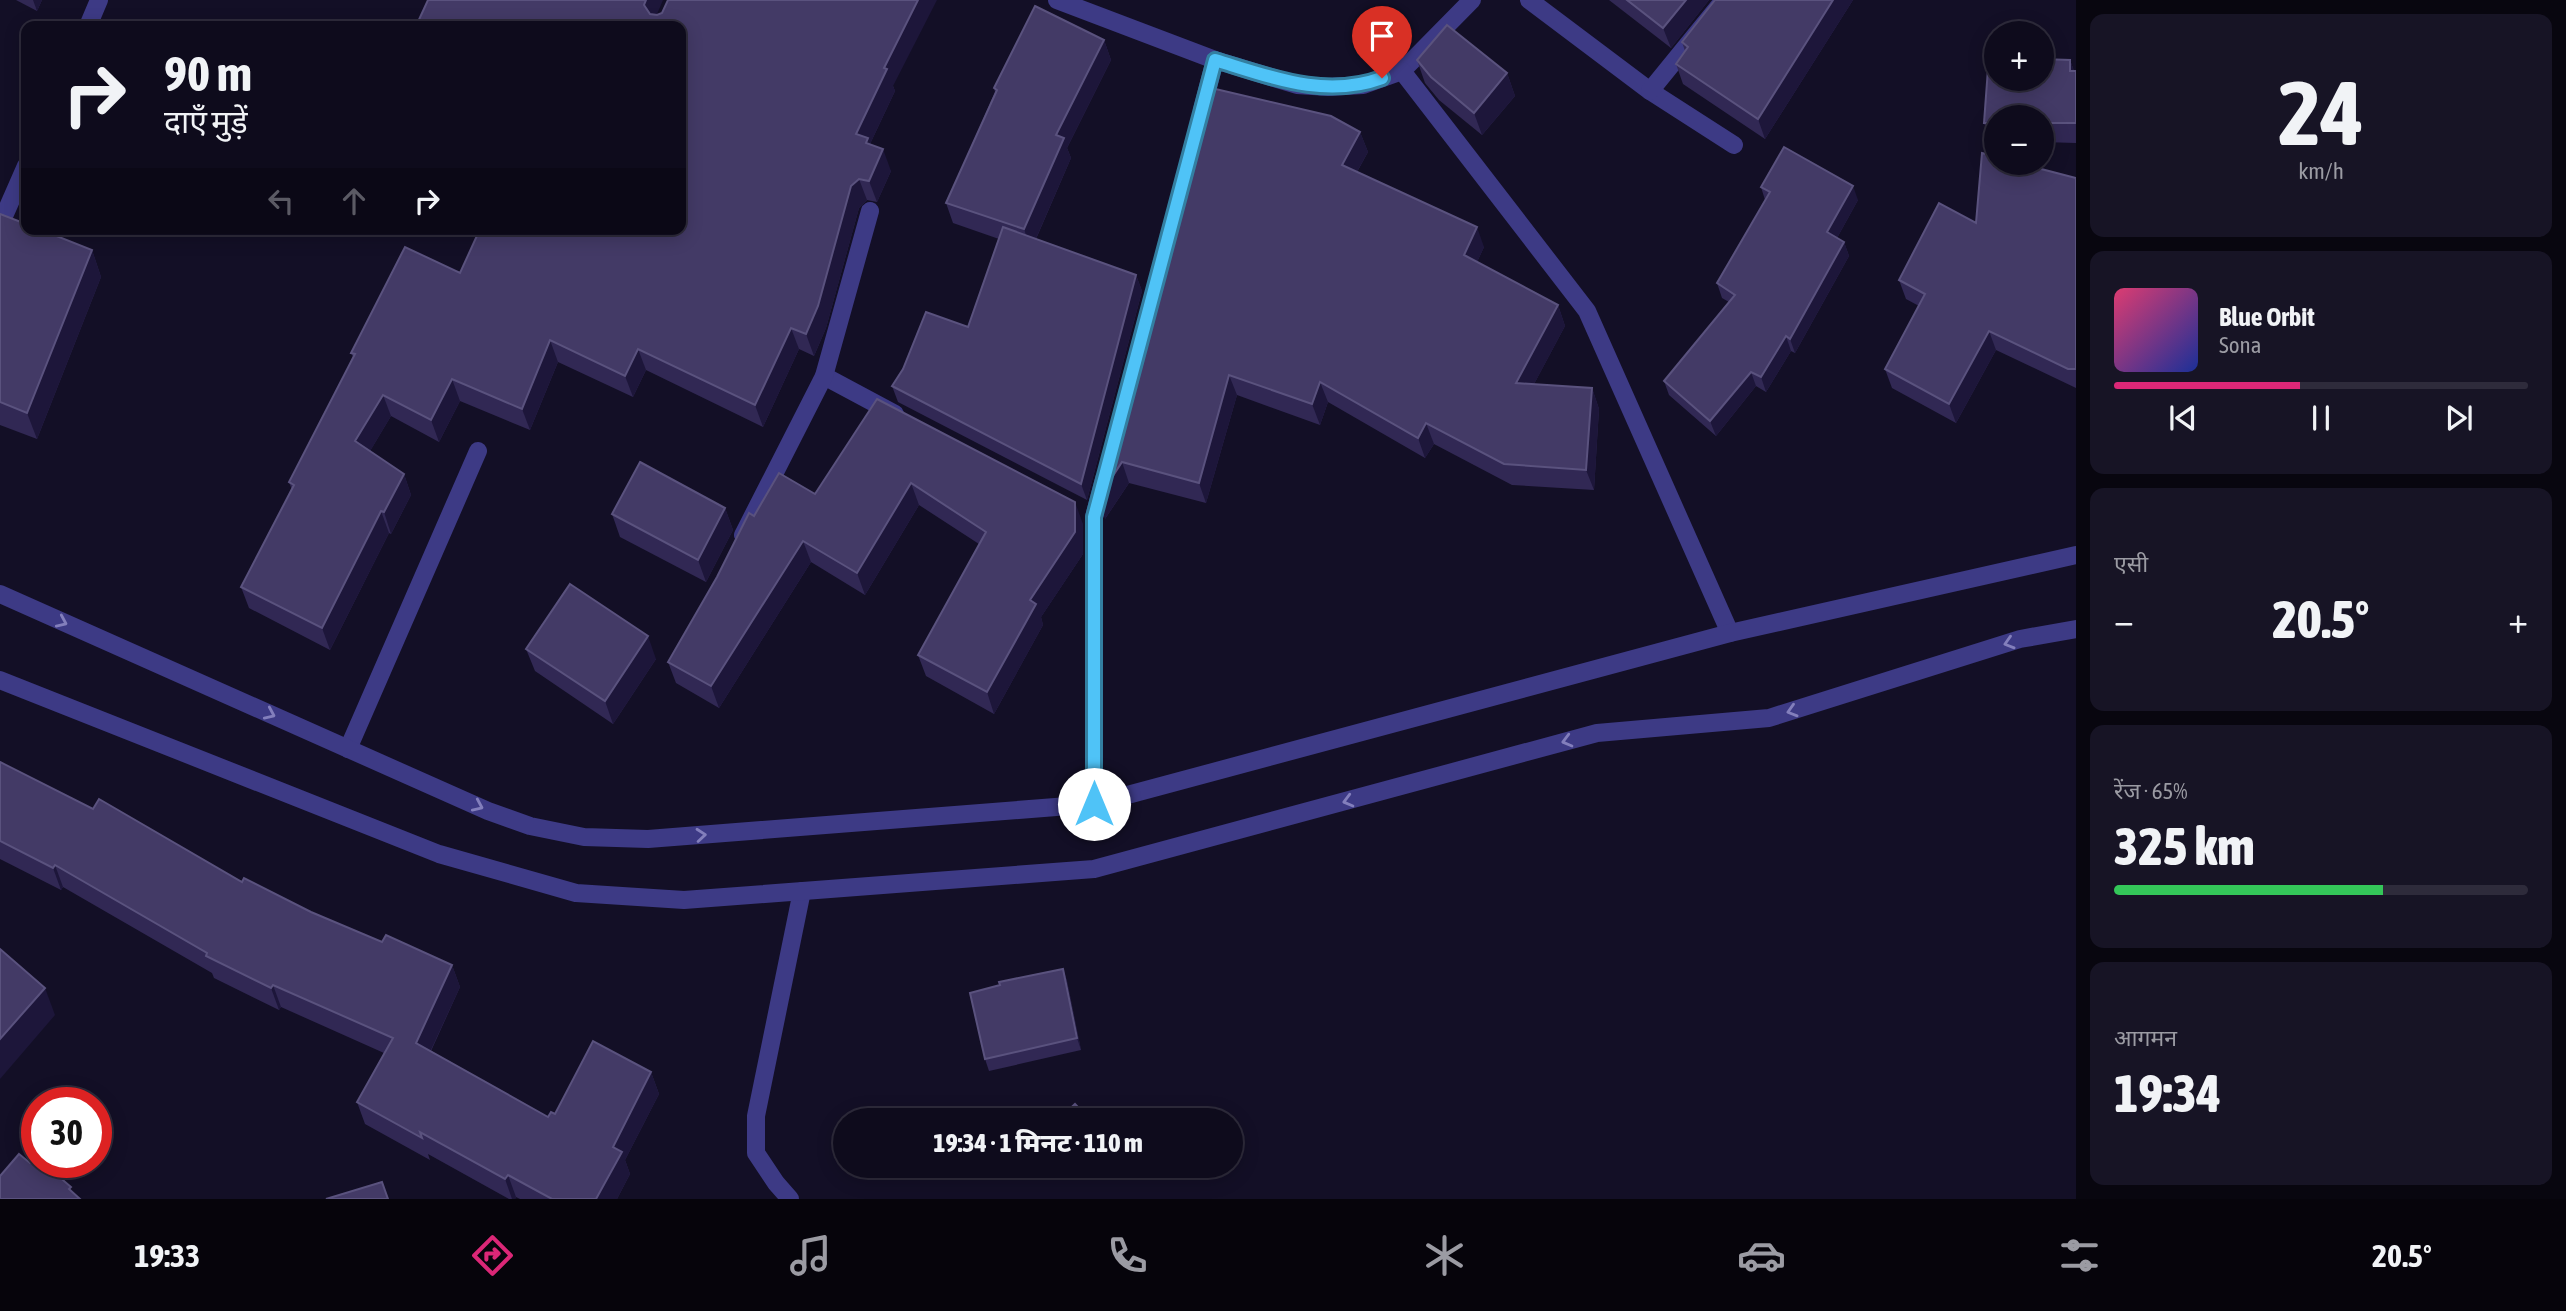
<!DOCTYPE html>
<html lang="hi">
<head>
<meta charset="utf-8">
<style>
	body { margin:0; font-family:"Asap Condensed","Noto Sans Devanagari",sans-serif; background:#171425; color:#f1f3f6; height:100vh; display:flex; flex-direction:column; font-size:26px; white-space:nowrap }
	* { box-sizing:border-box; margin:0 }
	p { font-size:23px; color:#9b9ba3 }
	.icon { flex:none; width:38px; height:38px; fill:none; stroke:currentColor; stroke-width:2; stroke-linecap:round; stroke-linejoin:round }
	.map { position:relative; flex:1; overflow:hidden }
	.sheet { display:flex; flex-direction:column; gap:14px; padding:14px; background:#08060f; width:490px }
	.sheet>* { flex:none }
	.guide { position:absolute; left:21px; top:21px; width:665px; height:214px; border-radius:14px; box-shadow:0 4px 18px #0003,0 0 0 2px #2e2b3b; background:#0e0b1c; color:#f1f3f6; overflow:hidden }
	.controls { position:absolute; left:1984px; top:21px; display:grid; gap:14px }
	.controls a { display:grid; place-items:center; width:70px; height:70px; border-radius:50%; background:#0e0b1c; box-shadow:0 4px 18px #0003,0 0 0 2px #2e2b3b; font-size:35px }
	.speed { position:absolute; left:21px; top:1087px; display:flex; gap:14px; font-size:35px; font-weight:700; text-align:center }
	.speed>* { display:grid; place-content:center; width:91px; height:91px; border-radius:50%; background:#0e0b1c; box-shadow:0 4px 18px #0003,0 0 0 2px #2e2b3b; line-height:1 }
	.speed .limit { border:10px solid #d22; background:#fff; color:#111 }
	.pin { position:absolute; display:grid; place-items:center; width:60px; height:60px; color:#fff; margin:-72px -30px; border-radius:50% 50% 50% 0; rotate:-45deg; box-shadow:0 0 7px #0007 }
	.pin .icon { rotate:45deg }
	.me { position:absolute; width:77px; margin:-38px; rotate:0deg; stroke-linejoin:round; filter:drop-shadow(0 0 5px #0008) }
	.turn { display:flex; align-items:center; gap:24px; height:147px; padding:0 28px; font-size:32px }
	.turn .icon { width:91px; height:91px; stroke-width:2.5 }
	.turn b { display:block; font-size:49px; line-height:60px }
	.lanes { display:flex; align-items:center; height:66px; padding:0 28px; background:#0003; justify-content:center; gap:35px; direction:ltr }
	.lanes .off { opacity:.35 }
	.big { font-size:52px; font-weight:800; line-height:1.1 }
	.sheet .widget { flex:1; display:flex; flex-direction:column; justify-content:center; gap:10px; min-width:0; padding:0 24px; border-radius:14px; background:#171425 }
	.sheet .dial { align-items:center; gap:0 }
	.dial b { font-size:91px; line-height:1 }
	.song { display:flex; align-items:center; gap:21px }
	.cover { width:84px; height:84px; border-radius:10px; background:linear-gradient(135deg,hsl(340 70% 55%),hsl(230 70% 35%)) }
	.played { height:7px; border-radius:4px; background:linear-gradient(90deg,#db2777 45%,#2e2b3b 45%) }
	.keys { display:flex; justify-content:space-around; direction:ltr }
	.heat { display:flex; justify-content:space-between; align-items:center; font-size:38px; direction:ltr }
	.charge { height:10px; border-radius:5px; background:linear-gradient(90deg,#34c759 65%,#2e2b3b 0) }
	.trip { position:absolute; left:833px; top:1108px; width:410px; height:70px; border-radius:35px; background:#0e0b1c; box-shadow:0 4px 18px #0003,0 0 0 2px #2e2b3b; font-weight:800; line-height:70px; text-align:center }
	.dock { display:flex; height:112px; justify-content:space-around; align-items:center; background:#06040b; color:#9b9ba3 }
	.dock .icon { width:49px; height:49px }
	.dock .current { color:#db2777 }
	.dock b { font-size:32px; color:#f1f3f6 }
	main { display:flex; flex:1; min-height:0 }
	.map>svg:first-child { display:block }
</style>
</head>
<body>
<main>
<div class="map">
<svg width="2076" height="1199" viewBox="0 0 2076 1199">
	<rect width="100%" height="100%" fill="#130f26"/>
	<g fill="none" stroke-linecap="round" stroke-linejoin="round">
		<g stroke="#3d3a85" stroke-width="18">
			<path d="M88 26 99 0"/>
			<path d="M0 225 26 166"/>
		</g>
		<g stroke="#3d3a85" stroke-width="18">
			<path d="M1057 0 1215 60 1297 85 1328 87 1363 85 1402 71 1472 0"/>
			<path d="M1529 0 1650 91 1734 145"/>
			<path d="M1402 71 1587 311 1730 633"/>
			<path d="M1650 91 1724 0"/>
			<path d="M1202 110 1215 60"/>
			<path d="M824 376 895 414"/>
			<path d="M743 535 824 376 870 211"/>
			<path d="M348 749 478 451"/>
			<path d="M1094 804V517L1104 479"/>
			<path d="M790 1199 776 1183 756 1153V1116L802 891"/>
		</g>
		<g stroke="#3d3a85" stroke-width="18">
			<path d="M0 594 488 811 530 826 584 837 648 839 1094 804 1730 633 2076 555"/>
			<path d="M0 680 439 854 576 893 684 900 1094 869 1597 733 1769 718 2020 639 2076 629"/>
		</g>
	</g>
	<g fill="#312854">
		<path d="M16 0H42L37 11Z"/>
		<path d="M1609 0H1709L1671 48Z"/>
		<path d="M1715 0H1853L1765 139 1683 84 1676 64 1685 51 1682 42Z"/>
		<path d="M657 15 893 86 895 91 870 144 891 171 877 202 867 200 859 208 826 328 814 356 799 349 763 427 646 370 633 397 558 362 530 430 460 401 439 442 391 416 370 451 404 474 411 495 391 534 389 533 330 650 249 608 241 587 292 490 289 482 353 357 351 353 460 273 681 26H418L417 24Z"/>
		<path d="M1104 40 1111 60 1067 148 1071 158 1036 239 1136 275 1142 291 1087 500 898 402 892 386 968 327 999 239 953 223 946 203 995 92 994 88Z"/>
		<path d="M1417 60 1507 73 1515 96 1482 135 1439 100 1425 83Z"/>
		<path d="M2070 60 2074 71H2076V143L2042 142V117H1997V142H1991L1984 123Z"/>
		<path d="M1207 87 1360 132 1368 152 1357 172 1484 247 1477 262 1558 305 1565 326 1534 384 1592 388 1599 409 1594 490 1512 485 1434 444 1425 458 1328 402 1320 425 1237 395 1206 503 1129 483 1105 519Z"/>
		<path d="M2076 178V388L1996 350 1956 423 1892 388 1885 369 1919 306 1906 299 1899 280 1976 223Z"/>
		<path d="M1761 187 1858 200 1837 238 1844 242 1849 256 1795 353 1791 351 1766 392 1756 386 1716 436 1669 395 1664 381 1729 302 1722 298 1717 283 1765 200Z"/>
		<path d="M0 215 92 250 101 277 37 439 0 425Z"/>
		<path d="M877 399 1083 524V554L1041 617 1043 625 994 714 926 676 918 655 979 544 919 505 865 595 811 562 719 708 676 683 668 662 754 516 815 494Z"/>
		<path d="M725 508 733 530 706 582 620 537 612 514Z"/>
		<path d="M526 649 656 659 613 724 535 671Z"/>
		<path d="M0 762 93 809 242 882 382 942 452 965 460 987 431 1051 548 1117 651 1072 659 1094 625 1160 630 1174 617 1199H520L516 1197 515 1199H509L428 1154 430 1160 365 1124 357 1102 384 1053 281 1007 279 1010 214 978 212 973 63 887 61 890 0 859Z"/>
		<path d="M1063 969 1067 981 1081 1050 989 1071 985 1059Z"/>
		<path d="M1063 1166H1091L1076 1179Z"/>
	</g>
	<g fill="#1d163a">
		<path d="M33 0H42L37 11Z"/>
		<path d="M646 0H663L652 26 644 5Z"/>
		<path d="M918 0H937L893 86 895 91 870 144 874 165 856 134 884 68Z"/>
		<path d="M1686 0H1709L1671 48 1663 28Z"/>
		<path d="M1833 0H1853L1765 139 1758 119Z"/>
		<path d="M1104 40 1111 60 1067 148 1071 158 1031 250 1024 229 1056 135Z"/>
		<path d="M2070 60 2076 76 2070 71Z"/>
		<path d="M1507 73 1515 96 1482 135 1474 113Z"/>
		<path d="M1360 132 1368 152 1349 186 1342 165Z"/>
		<path d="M883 149 891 171 877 202 869 181Z"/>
		<path d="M859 179 867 200 859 208 826 328 814 356 806 334 851 186Z"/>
		<path d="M1853 186 1858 200 1832 247 1827 232Z"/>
		<path d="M1477 227 1484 247 1471 275 1464 255Z"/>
		<path d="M1844 242 1849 256 1795 353 1790 339Z"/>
		<path d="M92 250 101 277 37 439 27 413Z"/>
		<path d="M1136 275 1142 291 1087 500 1081 484Z"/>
		<path d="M1558 305 1565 326 1524 403 1516 383Z"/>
		<path d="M791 328 799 349 763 427 755 405Z"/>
		<path d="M1989 331 1996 350 1956 423 1949 404Z"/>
		<path d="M1786 336 1791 351 1766 392 1761 377Z"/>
		<path d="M550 340 558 362 530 430 522 409Z"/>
		<path d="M638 349 646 370 633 397 625 376Z"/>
		<path d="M1751 372 1756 386 1716 436 1710 421Z"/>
		<path d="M1229 375 1237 395 1206 503 1199 483Z"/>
		<path d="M452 379 460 401 439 442 431 420Z"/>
		<path d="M1320 382 1328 402 1320 425 1312 404Z"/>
		<path d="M1592 388 1599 409 1594 490 1586 470Z"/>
		<path d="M383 395 391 416 363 463 355 441Z"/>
		<path d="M1426 423 1434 444 1425 458 1418 438Z"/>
		<path d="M1122 462 1129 483 1105 519 1098 499Z"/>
		<path d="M404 474 411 495 391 534 384 512Z"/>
		<path d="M911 483 919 505 865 595 857 573Z"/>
		<path d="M1075 502 1083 524V554L1041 617 1043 625 994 714 987 692Z"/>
		<path d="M725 508 733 530 706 582 698 560Z"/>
		<path d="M381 511 389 533 330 650 322 628Z"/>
		<path d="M803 541 811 562 719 708 711 686Z"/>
		<path d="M648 636 656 659 613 724 605 701Z"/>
		<path d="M55 865 63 887 61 890 53 868Z"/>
		<path d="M452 965 460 987 424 1065 416 1043Z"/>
		<path d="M1063 969 1067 981 1081 1050 1077 1038Z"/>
		<path d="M273 985 281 1007 279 1010 271 988Z"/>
		<path d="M45 988 55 1015 0 1079V1039Z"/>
		<path d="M651 1072 659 1094 625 1160 630 1174 617 1199H596L613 1147Z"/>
		<path d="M1074 1166H1091L1076 1179 1072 1167Z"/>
		<path d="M508 1175 516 1197 515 1199H512L505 1179Z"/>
	</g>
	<g fill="#433a66" stroke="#5a527e" stroke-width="2">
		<path d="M428 0H646L644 5 650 14 657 15 662 13 668 0H918L884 68 887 69 856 134 868 138 866 143 883 149 869 181 859 179 851 186 818 306 806 334 791 328 755 405 638 349 625 376 550 340 522 409 452 379 431 420 383 395 355 441 404 474 384 512 381 511 322 628 241 587 294 485 289 482 355 354 351 353 405 247 460 273 480 229H681V26H423L417 24Z"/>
		<path d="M1627 0H1686L1663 28Z"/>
		<path d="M1715 0H1833L1758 119 1676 64 1688 47 1682 42Z"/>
		<path d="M1035 6 1104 40 1056 135 1064 138 1024 229 946 203 997 90 994 88Z"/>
		<path d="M1447 25 1507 73 1474 113 1431 77 1417 60Z"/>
		<path d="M1989 55H1997V79H2042V59L2070 60V71H2076V123H2042V117H1997V123H1984Z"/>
		<path d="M1207 87 1331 116 1360 132 1342 165 1477 227 1464 255 1558 305 1516 383 1592 388 1586 470 1504 464 1426 423 1418 438 1320 382 1312 404 1229 375 1199 483 1122 462 1098 499Z"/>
		<path d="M1784 147 1853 186 1827 232 1844 242 1790 339 1786 336 1761 377 1751 372 1710 421 1664 381 1735 295 1717 283 1770 192 1761 187Z"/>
		<path d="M1982 153 1997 157V163H2018L2076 178V369H2068L1989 331 1949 404 1885 369 1925 294 1899 280 1939 203 1976 223Z"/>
		<path d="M0 214 26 224V229H39L92 250 27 413 0 402Z"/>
		<path d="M1003 227 1136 275 1081 484 892 386 903 369 926 312 968 327Z"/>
		<path d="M877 399 1075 502V532L1030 600 1036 604 987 692 918 655 986 532 911 483 857 573 803 541 711 686 668 662 717 577 749 513 754 516 779 473 815 494Z"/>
		<path d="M640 462 725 508 698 560 612 514Z"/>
		<path d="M570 584 648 636 605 701 526 649Z"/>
		<path d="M0 762 93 809 99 799 242 882 244 878 311 912 382 942 386 935 452 965 416 1043 548 1117 551 1112 555 1114 593 1041 651 1072 613 1147 622 1152 596 1199H552L508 1175 505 1179 420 1132 422 1138 357 1102 393 1038 273 985 271 988 206 956 207 953 55 865 53 868 0 841Z"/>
		<path d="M0 949 45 988 0 1039Z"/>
		<path d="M1063 969 1077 1038 985 1059 970 993 1000 985 999 982Z"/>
		<path d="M1075 1104 1090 1120H1058Z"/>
		<path d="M19 1154 30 1163 36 1157 37 1162H42L71 1187 69 1189 80 1199H0V1176Z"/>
		<path d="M382 1182 388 1199H326Z"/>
	</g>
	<defs><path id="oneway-chevron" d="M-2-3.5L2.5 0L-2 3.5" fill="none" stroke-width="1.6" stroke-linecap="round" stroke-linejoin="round" transform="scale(1.75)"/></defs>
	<g stroke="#837fbc">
		<use href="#oneway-chevron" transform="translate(62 622) rotate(24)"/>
		<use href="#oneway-chevron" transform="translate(2009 643) rotate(163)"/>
		<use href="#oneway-chevron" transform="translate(1792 711) rotate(163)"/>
		<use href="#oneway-chevron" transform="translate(270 714) rotate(24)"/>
		<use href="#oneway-chevron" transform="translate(1567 741) rotate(165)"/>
		<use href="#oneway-chevron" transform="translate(1348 801) rotate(165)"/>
		<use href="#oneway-chevron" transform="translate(478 806) rotate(24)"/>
		<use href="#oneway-chevron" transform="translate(701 835) rotate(-5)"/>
	</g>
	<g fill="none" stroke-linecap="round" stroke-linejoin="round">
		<defs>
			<path id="route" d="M1094 804V517L1215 60C1271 77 1325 99 1382 78"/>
		</defs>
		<use href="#route" stroke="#337fa1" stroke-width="18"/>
		<use href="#route" stroke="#4fc3f7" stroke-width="12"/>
	</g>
</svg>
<div class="controls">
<a>+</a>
<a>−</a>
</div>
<div class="speed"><div class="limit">30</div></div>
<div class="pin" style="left:1382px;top:78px;background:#d93025"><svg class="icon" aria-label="arrive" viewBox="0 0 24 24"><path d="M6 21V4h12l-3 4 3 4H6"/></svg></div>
<svg class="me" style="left:1094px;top:804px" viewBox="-20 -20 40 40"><circle r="19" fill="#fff"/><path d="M0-13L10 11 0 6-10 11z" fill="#4fc3f7"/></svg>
<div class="trip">19:34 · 1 मिनट · 110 m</div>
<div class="guide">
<div class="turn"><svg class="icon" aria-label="right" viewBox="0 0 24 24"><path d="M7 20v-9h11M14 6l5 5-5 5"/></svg><div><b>90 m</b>दाएँ मुड़ें</div></div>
<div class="lanes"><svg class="icon off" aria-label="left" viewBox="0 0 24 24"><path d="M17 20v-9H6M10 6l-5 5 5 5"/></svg><svg class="icon off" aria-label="ahead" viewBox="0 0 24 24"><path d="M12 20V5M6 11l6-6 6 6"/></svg><svg class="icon" aria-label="right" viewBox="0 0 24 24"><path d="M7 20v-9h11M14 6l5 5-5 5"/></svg></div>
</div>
</div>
<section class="sheet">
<div class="widget dial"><b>24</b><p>km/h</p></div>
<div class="widget">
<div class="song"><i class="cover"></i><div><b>Blue Orbit</b><p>Sona</p></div></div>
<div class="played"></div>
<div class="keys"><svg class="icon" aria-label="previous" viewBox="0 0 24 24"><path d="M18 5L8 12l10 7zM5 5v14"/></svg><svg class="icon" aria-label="pause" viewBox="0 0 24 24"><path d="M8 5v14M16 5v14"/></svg><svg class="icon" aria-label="next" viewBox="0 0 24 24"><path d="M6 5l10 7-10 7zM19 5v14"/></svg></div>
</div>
<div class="widget"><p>एसी</p>
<div class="heat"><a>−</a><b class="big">20.5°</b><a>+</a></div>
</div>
<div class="widget"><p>रेंज · 65%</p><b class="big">325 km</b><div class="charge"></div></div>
<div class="widget"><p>आगमन</p><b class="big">19:34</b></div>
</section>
</main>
<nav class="dock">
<b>19:33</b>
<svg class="icon current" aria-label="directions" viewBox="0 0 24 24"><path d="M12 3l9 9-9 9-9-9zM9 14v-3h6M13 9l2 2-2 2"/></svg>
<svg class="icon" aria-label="music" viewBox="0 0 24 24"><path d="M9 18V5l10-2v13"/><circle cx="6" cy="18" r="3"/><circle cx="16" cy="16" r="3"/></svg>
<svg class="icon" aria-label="phone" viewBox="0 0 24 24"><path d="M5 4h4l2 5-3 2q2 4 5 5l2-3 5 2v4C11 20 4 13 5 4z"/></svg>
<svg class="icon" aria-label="climate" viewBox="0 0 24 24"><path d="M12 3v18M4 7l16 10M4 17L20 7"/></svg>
<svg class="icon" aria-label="car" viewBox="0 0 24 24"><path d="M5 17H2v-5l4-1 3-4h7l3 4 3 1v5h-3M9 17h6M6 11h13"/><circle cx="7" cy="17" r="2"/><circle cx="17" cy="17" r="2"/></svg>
<svg class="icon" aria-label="filters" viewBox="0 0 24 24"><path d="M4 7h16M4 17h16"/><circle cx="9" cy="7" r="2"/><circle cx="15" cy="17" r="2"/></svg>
<b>20.5°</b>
</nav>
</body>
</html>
